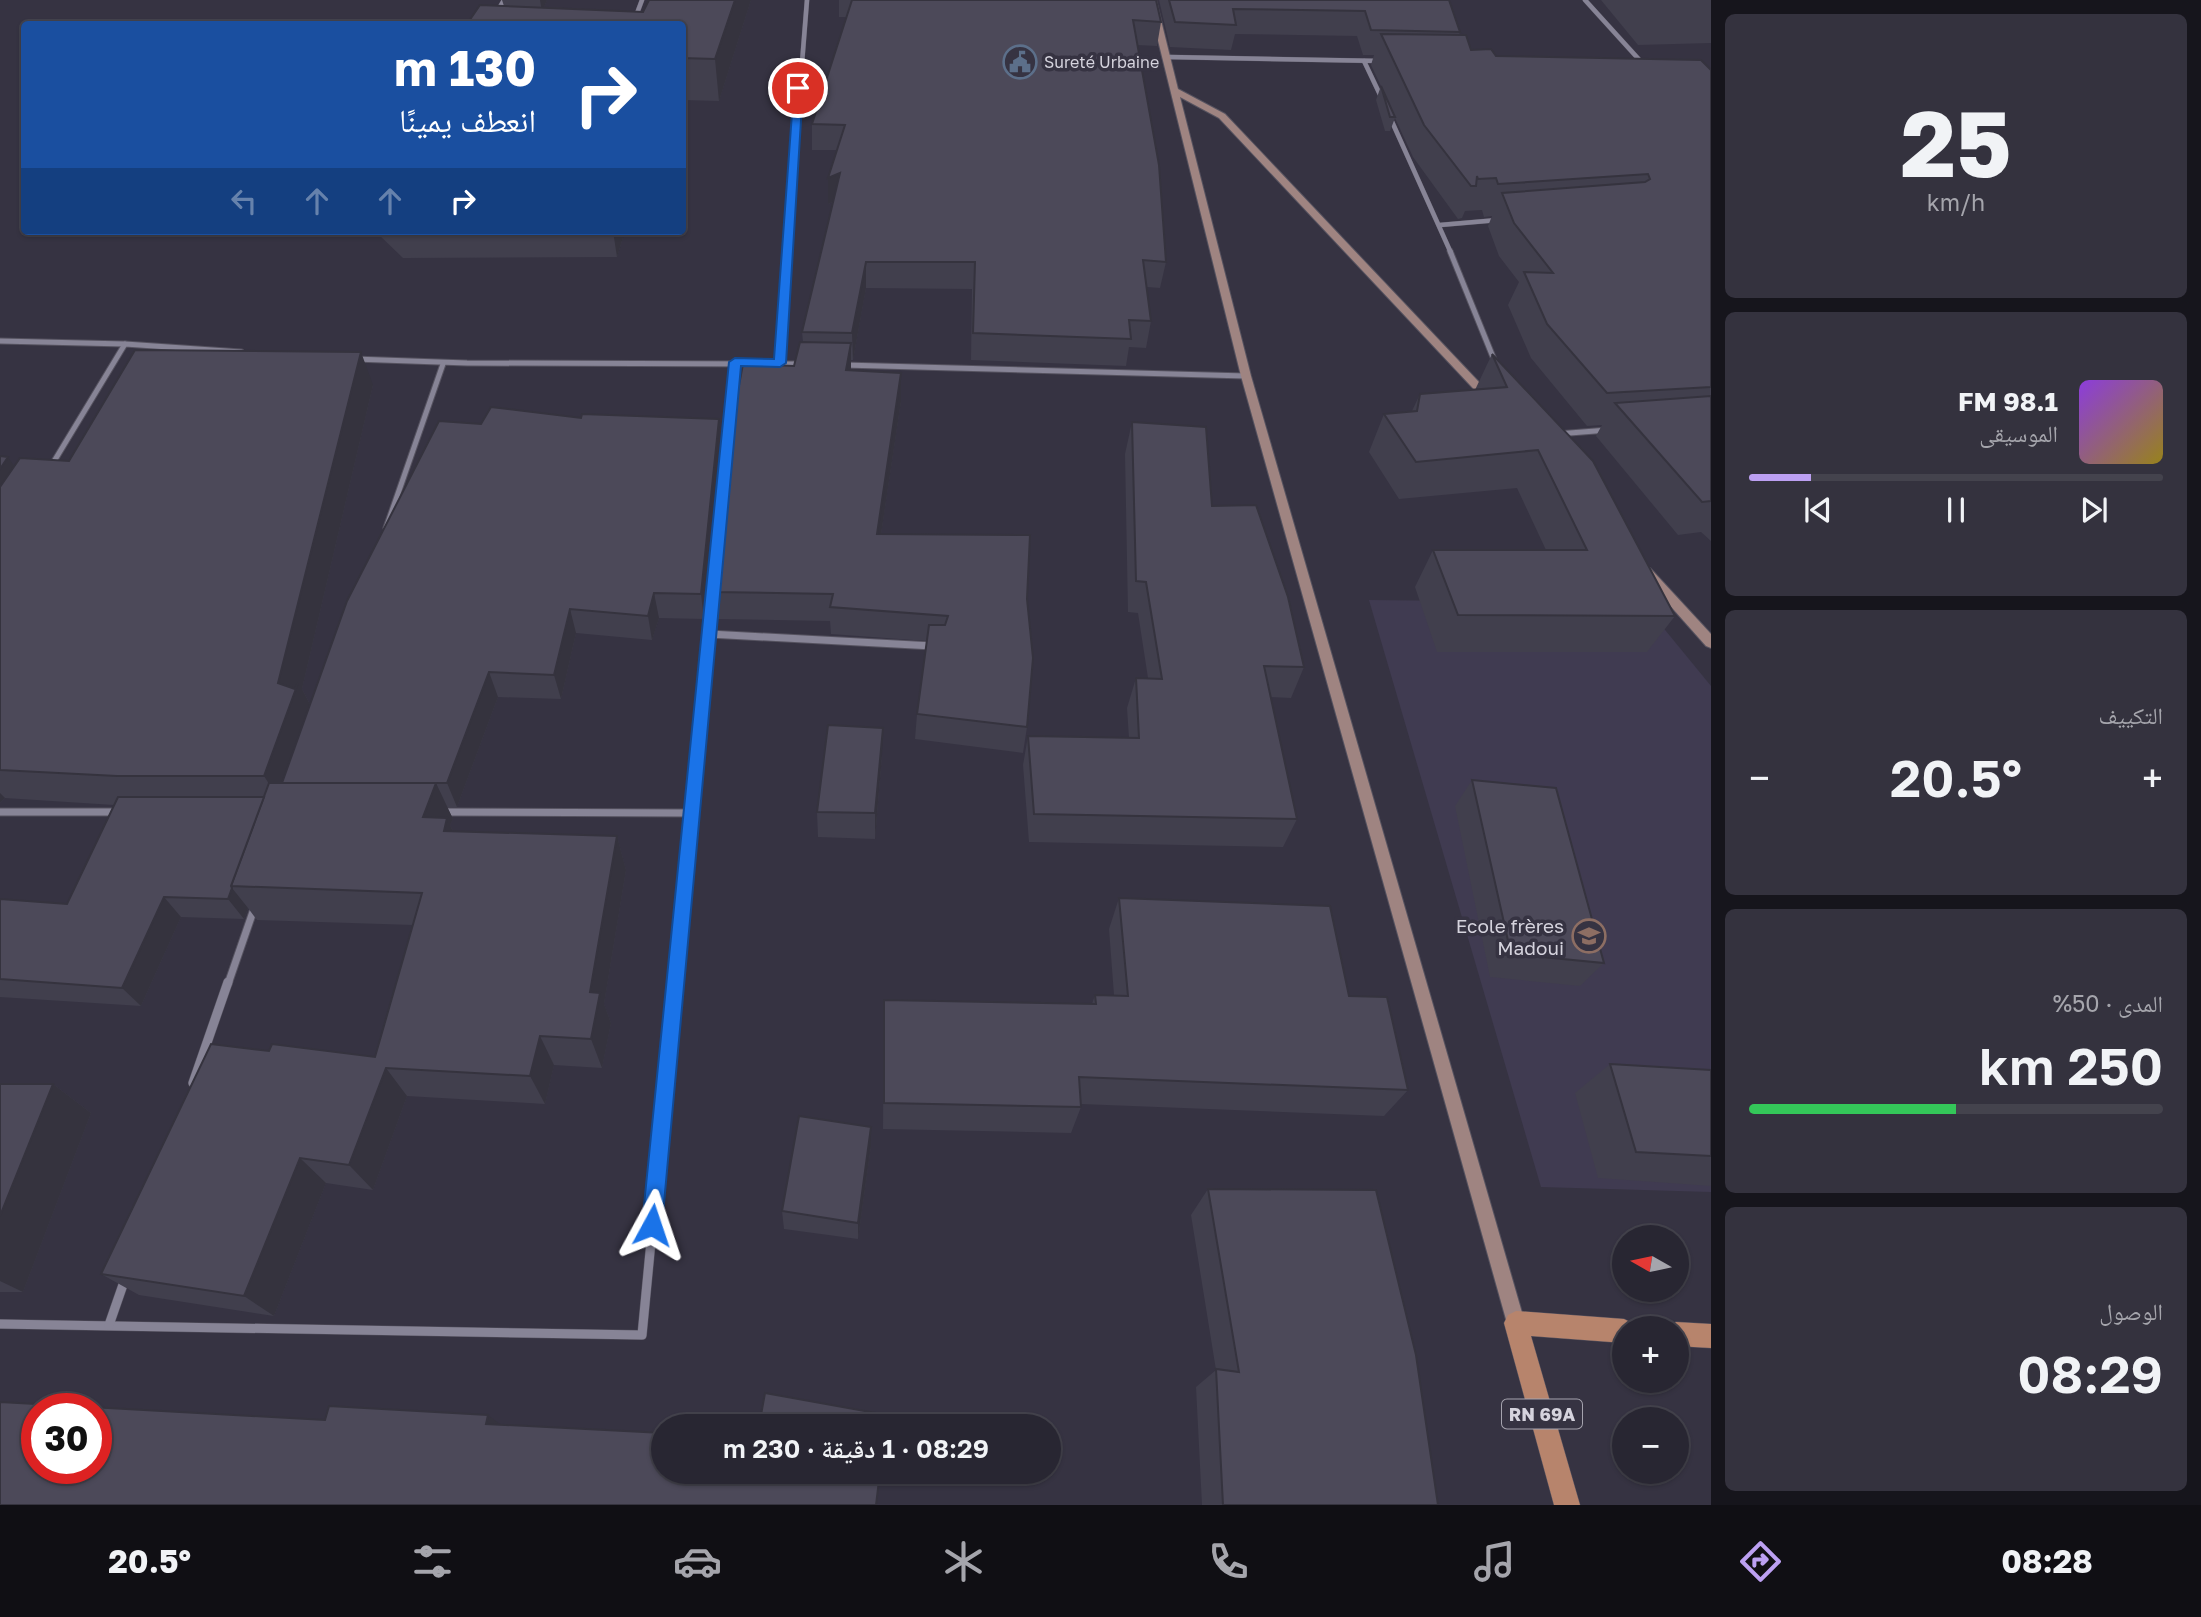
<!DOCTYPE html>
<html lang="ar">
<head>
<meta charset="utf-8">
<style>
	body { margin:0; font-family:"Golos Text","Noto Naskh Arabic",sans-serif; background:#34323e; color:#f1f3f6; direction:rtl; height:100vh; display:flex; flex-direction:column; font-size:26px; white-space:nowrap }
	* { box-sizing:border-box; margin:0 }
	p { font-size:23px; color:#a5a5ac }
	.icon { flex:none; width:38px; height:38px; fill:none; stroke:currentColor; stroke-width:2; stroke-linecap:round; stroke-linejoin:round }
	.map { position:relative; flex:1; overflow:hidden; direction:ltr }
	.panel { display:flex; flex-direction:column; gap:14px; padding:14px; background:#16151c; width:490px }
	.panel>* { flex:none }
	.guide { position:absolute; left:21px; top:21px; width:665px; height:214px; border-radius:7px; box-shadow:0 2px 5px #0004,0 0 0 2px #44434d; direction:rtl; background:#1a4fa0; color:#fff; overflow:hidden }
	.needle { width:46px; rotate:279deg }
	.fabs { position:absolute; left:1612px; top:1225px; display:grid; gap:14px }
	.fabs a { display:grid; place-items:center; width:77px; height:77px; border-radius:50%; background:#282632; box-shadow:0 2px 5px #0004,0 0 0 2px #44434d; font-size:35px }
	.speed { position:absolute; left:21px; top:1393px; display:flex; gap:14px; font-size:35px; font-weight:700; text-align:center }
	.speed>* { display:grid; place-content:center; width:91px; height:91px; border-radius:50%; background:#282632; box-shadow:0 2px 5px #0004,0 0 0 2px #44434d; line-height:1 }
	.speed .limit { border:10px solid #d22; background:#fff; color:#111 }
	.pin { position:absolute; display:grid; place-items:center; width:60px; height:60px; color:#fff; margin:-30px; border:4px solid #fff; border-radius:50%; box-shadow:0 2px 7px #0007 }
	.me { position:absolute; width:77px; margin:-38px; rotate:5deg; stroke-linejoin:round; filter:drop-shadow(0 0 5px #0008) }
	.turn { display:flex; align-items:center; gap:24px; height:147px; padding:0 35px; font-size:32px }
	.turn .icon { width:91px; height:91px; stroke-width:2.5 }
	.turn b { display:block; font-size:49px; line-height:60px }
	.lanes { display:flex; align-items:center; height:66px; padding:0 35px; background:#0003; justify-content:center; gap:35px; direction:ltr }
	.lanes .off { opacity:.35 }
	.big { font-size:52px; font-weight:600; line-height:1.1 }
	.panel .tile { flex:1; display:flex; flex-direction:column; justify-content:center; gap:10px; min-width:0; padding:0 24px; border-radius:10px; background:#34323e }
	.panel .dial { align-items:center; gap:0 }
	.dial b { font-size:91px; line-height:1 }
	.song { display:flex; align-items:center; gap:21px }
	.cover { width:84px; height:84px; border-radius:10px; background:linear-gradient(135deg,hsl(270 70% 55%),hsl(50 70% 35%)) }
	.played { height:7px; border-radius:4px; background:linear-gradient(90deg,#bca0f2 15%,#44434d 15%) }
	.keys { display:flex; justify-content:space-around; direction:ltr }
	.heat { display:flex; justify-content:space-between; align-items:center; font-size:38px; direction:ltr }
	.charge { height:10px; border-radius:5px; background:linear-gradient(90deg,#34c759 50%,#44434d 0) }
	.trip { position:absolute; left:651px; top:1414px; width:410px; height:70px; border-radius:35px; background:#282632; box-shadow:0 2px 5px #0004,0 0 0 2px #44434d; font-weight:600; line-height:70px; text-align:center; direction:rtl }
	.menu { display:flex; height:112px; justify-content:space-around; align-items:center; background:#100f14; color:#a5a5ac }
	.menu .icon { width:49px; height:49px }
	.menu .current { color:#bca0f2 }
	.menu b { font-size:32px; color:#f1f3f6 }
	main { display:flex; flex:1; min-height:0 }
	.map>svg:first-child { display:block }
</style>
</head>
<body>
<main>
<section class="panel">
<div class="tile dial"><b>25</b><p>km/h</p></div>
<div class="tile">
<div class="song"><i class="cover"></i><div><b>98.1 FM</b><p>الموسيقى</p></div></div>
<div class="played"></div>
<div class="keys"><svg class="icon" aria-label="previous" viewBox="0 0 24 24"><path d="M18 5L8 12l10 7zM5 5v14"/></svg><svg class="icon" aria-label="pause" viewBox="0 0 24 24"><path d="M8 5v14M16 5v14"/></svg><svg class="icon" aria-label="next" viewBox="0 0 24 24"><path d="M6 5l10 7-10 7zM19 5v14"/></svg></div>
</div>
<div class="tile"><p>التكييف</p>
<div class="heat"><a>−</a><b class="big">20.5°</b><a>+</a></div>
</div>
<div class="tile"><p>المدى · 50%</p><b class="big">250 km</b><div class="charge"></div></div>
<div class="tile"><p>الوصول</p><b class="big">08:29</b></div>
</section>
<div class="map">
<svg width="1711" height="1505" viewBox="0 0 1711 1505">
	<rect width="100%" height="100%" fill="#363342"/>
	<path fill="#403b51" d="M1369 600 1643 603 1711 686V1192L1541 1187Z"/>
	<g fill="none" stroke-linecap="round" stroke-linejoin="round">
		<defs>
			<g id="minor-far3">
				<path d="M1585 0 1644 65"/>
				<path d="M490 24 504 0"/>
				<path d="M633 24 642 0"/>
				<path d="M1168 57 1381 61"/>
				<path d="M1364 61 1383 101"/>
				<path d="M1389 115 1451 253"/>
				<path d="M1440 225 1498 220"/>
				<path d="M787 253 807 0"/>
			</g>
			<g id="minor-far2">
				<path d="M1450 251 1495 362"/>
				<path d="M0 341 125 344"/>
				<path d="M354 359 467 363 804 364"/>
				<path d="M780 363 787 251"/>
				<path d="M844 365 1246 376"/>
				<path d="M729 424 735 362"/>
				<path d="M1557 434 1608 430"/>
				<path d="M50 468 125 344 241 352"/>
				<path d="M386 528 443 364"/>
				<path d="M714 574 727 442"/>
			</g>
			<g id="minor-far1">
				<path d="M709 634 933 646"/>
				<path d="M0 812H120"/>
				<path d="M440 812 692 813"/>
				<path d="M228 984 255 906"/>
				<path d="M675 984 715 572"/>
			</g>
			<g id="minor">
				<path d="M193 1083 228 982"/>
				<path d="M0 1324 642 1335 676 982"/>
				<path d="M109 1325 125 1279"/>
			</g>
			<g id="secondary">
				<path d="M1148 0H1156L1178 89 1225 114 1495 399 1489 402 1485 401 1219 118 1180 97 1251 376 1525 1323 1523 1330 1516 1332 1509 1330 1507 1323 1241 376Z"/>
				<path d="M1646 567 1650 568 1711 634V648L1706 646 1642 574 1640 571 1642 568Z"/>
			</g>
			<g id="primary">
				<path d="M1516 1311 1624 1319 1632 1323 1635 1328H1624V1343L1531 1336 1580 1505H1554L1504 1323 1508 1315Z"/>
				<path d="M1676 1322 1711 1324V1348L1676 1346V1328H1667Z"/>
			</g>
		</defs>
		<use href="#minor-far3" stroke="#55525f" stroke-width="5"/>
		<use href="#minor-far2" stroke="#55525f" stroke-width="7"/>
		<use href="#minor-far1" stroke="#55525f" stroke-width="9"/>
		<use href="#minor" stroke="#55525f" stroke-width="10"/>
		<use href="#secondary" stroke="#55525f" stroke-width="2"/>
		<use href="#primary" stroke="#55525f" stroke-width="1"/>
		<use href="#minor-far3" stroke="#878496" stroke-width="4.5"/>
		<use href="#minor-far2" stroke="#878496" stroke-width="5"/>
		<use href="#minor-far1" stroke="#878496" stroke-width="7"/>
		<use href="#minor" stroke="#878496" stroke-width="9"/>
		<use href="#secondary" fill="#9f8481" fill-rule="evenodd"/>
		<use href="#primary" fill="#b7846c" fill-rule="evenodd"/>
	</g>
	<g fill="#413f4d">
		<path d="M502 0H547L544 7 643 12 649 0H751L719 101 682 100V24L504 6Z"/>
		<path d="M839 0H1156L1161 22 1157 46 1137 45 1166 262 1160 288 1147 287 1151 321 1146 348 1129 347 1126 366 971 360 972 289 866 288 853 360H851V370L901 401 881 534 1027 599V727L1023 753 915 739 917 714 927 641 831 634 830 621 717 619 713 592 733 417 794 366 803 342 802 332 833 202 828 204 837 150H812V124L846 17H839Z"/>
		<path d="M1159 0H1449L1460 32 1459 35 1471 50 1496 56 1711 70V541L1701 532 1678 535 1596 436 1602 425 1587 426 1531 358 1508 305 1519 282 1499 256 1488 226 1492 216 1484 217 1482 210 1465 211 1462 218 1458 219 1413 157 1395 118 1390 131H1385L1376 100 1381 86 1371 65 1374 55H1363L1357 36 1235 34 1231 50 1170 47Z"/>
		<path d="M1601 0H1711V43L1638 45Z"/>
		<path d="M377 231H625L617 257 403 258 377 233Z"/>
		<path d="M1492 354 1675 616 1647 652H1437L1415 587 1433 550H1546L1517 488 1399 499 1369 452 1384 414 1412 411 1420 394 1475 390Z"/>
		<path d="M373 385 302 689 310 704 481 424 581 418 719 419 722 444 704 619 659 618 652 640 576 633 561 699 498 697 457 807H447L453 819 450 825 453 831 617 836 626 870 604 1004 611 1023 602 1068 554 1065 545 1104 407 1096 373 1190 326 1183 274 1316 139 1295 101 1274 269 1051 375 1057 413 925 257 920 248 908 244 919 181 917 141 1006 0 997V899L67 904 114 805 5 798 0 803V456L14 466 69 461Z"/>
		<path d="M1132 422 1212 506 1304 667 1291 698 1270 697 1297 819 1283 847 1029 842 1023 765 1028 736 1129 738 1127 708 1136 678H1148L1138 613 1128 612 1125 454Z"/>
		<path d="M882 755 875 839 818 837 817 812Z"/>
		<path d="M1472 780 1604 963 1580 986 1490 977 1455 806Z"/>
		<path d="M1119 898 1349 996 1408 1090 1384 1116 1081 1104V1107L1071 1133 883 1129 884 1000 1092 1004 1095 995H1114L1109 929Z"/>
		<path d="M1610 1064 1711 1070V1186L1598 1178 1575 1093Z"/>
		<path d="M0 1084H53L91 1113 23 1292H0Z"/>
		<path d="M871 1127V1146L858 1239 784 1229 782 1211Z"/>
		<path d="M1208 1189 1438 1505H1202L1196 1387 1216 1370 1191 1215Z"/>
	</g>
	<g fill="#35333e">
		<path d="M540 0H547L542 12Z"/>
		<path d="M735 0H751L719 101 715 59Z"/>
		<path d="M840 173V199L828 204V178Z"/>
		<path d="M613 231H625L617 257Z"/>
		<path d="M866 262V288L853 360 852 333Z"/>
		<path d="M851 343V370H846Z"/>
		<path d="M361 352 373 385 302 689 315 714 283 806 264 776 278 683Z"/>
		<path d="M901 373V401L877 561V534Z"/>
		<path d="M719 419 722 444 704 619 701 594Z"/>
		<path d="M8 457 30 490 0 539V469Z"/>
		<path d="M654 593 659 618 652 640 648 616Z"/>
		<path d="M570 609 576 633 561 699 554 675Z"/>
		<path d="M489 672 498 697 457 807 447 783Z"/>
		<path d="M883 728 882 755 875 839V813Z"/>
		<path d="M436 783 453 819 450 825 463 853 423 817Z"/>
		<path d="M0 793 5 798 0 803Z"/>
		<path d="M617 836 626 870 604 1004 611 1023 602 1068 591 1039 590 992Z"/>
		<path d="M232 888 248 908 244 919 228 899Z"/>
		<path d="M164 897 181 917 141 1006 122 988Z"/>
		<path d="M540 1036 554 1065 545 1104 530 1076Z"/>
		<path d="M386 1068 407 1096 373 1190 349 1165Z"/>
		<path d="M53 1084 91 1113 23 1292 0 1281V1216Z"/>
		<path d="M871 1127V1146L858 1239V1223Z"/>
		<path d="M300 1158 326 1183 274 1316 244 1296Z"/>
		<path d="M488 1415 509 1431 486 1424Z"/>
	</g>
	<g fill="#4c4959" stroke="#35333e" stroke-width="2" fill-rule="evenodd">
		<path d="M649 0H735L715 59 682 58V24H467L480 5 643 12Z"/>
		<path d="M852 0H1156L1161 22 1133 20 1159 165 1166 262 1143 260 1151 321 1129 320 1131 339 973 333 975 262H866L852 333 802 332 840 173 828 178 845 125 812 124Z"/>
		<path d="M1169 0H1449L1460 32 1371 30 1365 11 1233 9 1236 25 1175 22Z"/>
		<path d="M1381 34 1466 35 1471 50 1491 49 1496 56 1701 60 1711 70V387L1607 393 1547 324 1524 272 1553 273 1514 223 1502 193 1645 182 1650 179 1648 174 1498 184 1496 178 1478 179 1477 176 1476 186H1471L1424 125Z"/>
		<path d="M1381 86 1395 117H1390Z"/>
		<path d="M800 342 851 343 846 370 901 373 877 534 1030 535 1027 599 1033 658 1027 727 917 714 929 625H945L948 616 830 607 833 594 713 592 730 417H733L743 364 794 366Z"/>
		<path d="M135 350 361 352 278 683 295 689 298 683 264 776H117L0 770V487L20 458 69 461Z"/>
		<path d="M1492 354 1593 461 1675 616 1458 615 1433 550H1587L1538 450 1416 462 1384 414 1417 411 1420 394 1507 387Z"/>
		<path d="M1711 396V501L1702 502 1615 403Z"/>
		<path d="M491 407 581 418 582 414 719 419 701 594 654 593 648 616 570 609 554 675 489 672 447 783H282L347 601 439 421 481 424Z"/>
		<path d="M1132 422 1206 427 1212 506 1256 505 1288 597 1304 667 1264 666 1297 819 1034 814 1028 736 1139 738 1136 678 1162 679 1146 582 1136 581Z"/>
		<path d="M0 456 8 457 0 469Z"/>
		<path d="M828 725 883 728 875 813 817 812Z"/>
		<path d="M1472 780 1556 788 1604 963 1511 954Z"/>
		<path d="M269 783H436L423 817 447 818 444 831 617 836 590 992 600 993 591 1039 540 1036 530 1076 386 1068 349 1165 300 1158 244 1296 101 1274 211 1044 269 1051 272 1044 375 1057 422 893 231 886Z"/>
		<path d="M118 797H264L231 886 232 888 228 899 164 897 122 988 0 979V899L67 904Z"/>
		<path d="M1119 898 1330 906 1349 996 1387 997 1408 1090 1079 1077 1081 1107 884 1103V1000L1096 1004 1095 995 1128 996Z"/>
		<path d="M1610 1064 1711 1070V1156L1636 1152Z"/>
		<path d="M0 1084H53L0 1216Z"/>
		<path d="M799 1116 871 1127 858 1223 782 1211Z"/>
		<path d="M1208 1189 1376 1190 1416 1355 1438 1505H1223L1216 1369 1239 1372Z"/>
		<path d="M765 1393 887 1415 886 1426H759Z"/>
		<path d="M0 1402 325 1420 329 1406 488 1415 486 1424 663 1433V1472H880L876 1505H0ZM37 1409H96V1468H37Z"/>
	</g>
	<path fill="#1a73e8" stroke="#114b97" stroke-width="2" d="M794 86 803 88 786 363 780 367 741 366 662 1225 659 1232 652 1235 645 1232 642 1225 729 362 735 358 774 359Z"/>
	<defs>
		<symbol id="civic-ring" viewBox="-11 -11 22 22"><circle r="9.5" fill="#363342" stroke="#5c6f8a" stroke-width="1.5"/><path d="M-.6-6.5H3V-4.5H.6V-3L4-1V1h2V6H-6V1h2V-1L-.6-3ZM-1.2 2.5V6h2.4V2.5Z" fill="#5c6f8a"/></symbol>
		<symbol id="school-ring" viewBox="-11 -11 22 22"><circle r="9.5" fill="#363342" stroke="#8d6e63" stroke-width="1.5"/><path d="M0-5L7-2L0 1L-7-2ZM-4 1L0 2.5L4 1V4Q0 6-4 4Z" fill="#8d6e63"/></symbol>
	</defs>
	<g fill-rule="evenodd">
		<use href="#civic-ring" x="1001" y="43" width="38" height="38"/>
		<use href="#school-ring" x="1570" y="917" width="38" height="38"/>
	</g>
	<g text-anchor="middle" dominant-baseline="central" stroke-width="7" stroke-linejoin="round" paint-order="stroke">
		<g font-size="16" fill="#d5d3dd" stroke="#363342" text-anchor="start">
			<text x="1044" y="62">Sureté Urbaine</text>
		</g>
		<rect fill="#363342" stroke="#a5a3ae" stroke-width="2" x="1502" y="1399.5" width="80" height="29" rx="5"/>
		<g font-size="18" font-weight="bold" fill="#d5d3dd">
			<text x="1542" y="1414">RN 69A</text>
		</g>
		<g font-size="19" fill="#d5d3dd" stroke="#363342" text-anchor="end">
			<text x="1564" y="925">Ecole frères<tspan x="1564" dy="22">Madoui</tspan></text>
		</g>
	</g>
</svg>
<div class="fabs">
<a><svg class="needle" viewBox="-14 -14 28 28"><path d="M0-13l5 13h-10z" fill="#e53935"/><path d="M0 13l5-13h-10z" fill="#a5a5ac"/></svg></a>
<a>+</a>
<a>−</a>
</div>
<div class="speed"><div class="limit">30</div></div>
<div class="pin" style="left:798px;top:88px;background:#d93025"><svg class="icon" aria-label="arrive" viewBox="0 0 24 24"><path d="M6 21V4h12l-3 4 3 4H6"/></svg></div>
<svg class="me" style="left:652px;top:1225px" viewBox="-20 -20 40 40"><path d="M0-17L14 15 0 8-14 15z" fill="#1a73e8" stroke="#fff" stroke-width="4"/></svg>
<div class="trip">08:29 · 1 دقيقة · 230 m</div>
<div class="guide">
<div class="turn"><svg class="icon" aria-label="right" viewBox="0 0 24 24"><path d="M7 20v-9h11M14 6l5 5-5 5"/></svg><div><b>130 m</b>انعطف يمينًا</div></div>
<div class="lanes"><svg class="icon off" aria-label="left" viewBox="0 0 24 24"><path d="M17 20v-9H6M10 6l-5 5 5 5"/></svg><svg class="icon off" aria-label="ahead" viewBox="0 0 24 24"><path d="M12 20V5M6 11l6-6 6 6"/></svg><svg class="icon off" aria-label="ahead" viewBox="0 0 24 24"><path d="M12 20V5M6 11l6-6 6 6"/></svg><svg class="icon" aria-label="right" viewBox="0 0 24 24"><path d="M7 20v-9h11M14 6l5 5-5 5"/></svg></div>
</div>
</div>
</main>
<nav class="menu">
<b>08:28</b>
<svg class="icon current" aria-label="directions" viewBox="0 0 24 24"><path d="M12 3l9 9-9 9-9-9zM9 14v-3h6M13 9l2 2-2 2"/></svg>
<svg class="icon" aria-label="music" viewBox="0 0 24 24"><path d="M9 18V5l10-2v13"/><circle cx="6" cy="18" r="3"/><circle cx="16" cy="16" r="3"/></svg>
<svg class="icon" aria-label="phone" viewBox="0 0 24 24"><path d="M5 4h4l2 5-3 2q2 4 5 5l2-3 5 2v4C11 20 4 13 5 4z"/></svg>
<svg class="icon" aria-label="climate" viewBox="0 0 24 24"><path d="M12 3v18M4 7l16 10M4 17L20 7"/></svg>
<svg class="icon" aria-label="car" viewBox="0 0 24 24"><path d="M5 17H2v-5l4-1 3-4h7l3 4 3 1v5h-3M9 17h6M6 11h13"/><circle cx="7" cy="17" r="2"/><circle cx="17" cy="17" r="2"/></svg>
<svg class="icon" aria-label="filters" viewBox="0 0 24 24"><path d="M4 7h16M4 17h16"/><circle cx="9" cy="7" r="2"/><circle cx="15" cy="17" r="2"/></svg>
<b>20.5°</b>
</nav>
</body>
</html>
